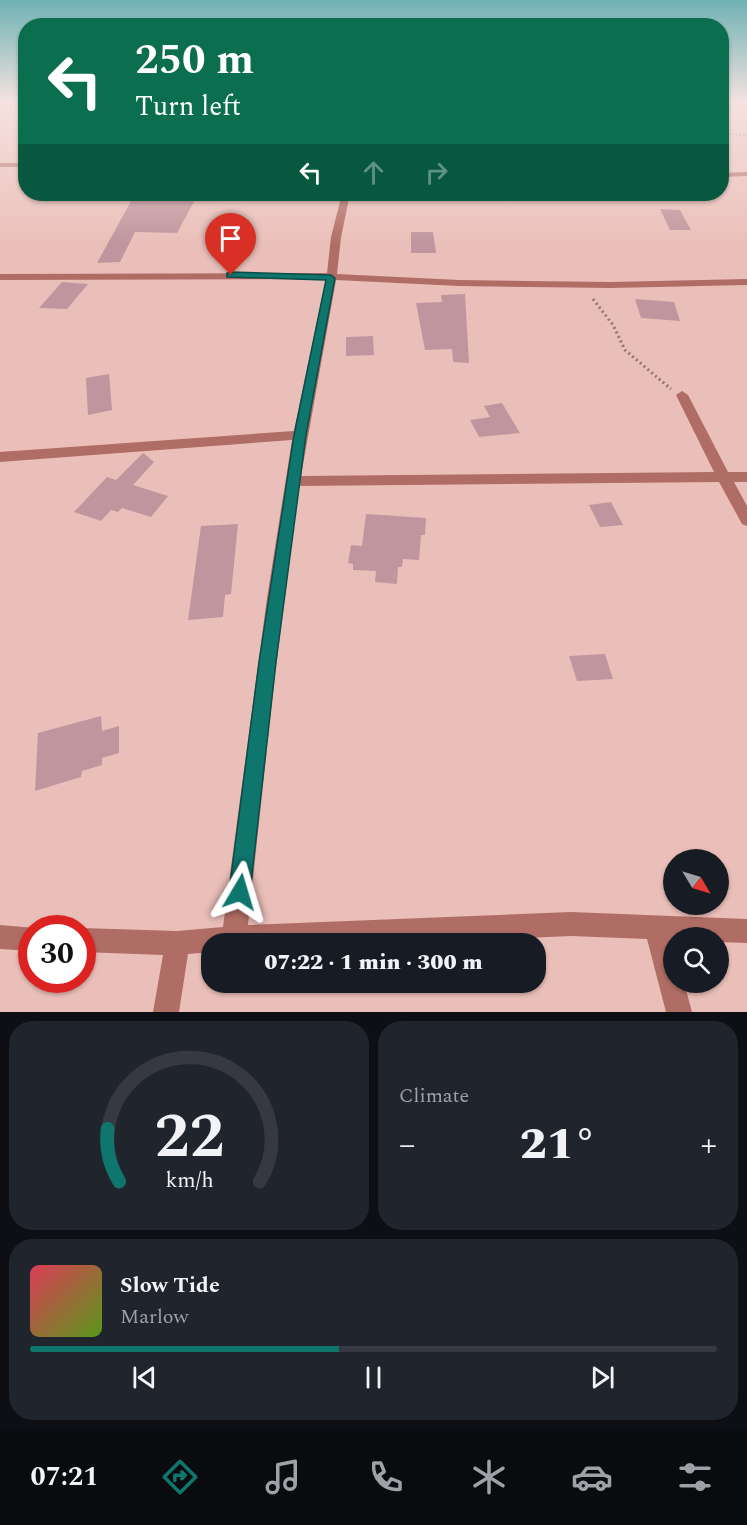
<!DOCTYPE html>
<html lang="en">
<head>
<meta charset="utf-8">
<style>
	body { margin:0; font-family:Spectral,serif; background:#20242c; color:#f1f3f6; height:100vh; display:flex; flex-direction:column; font-size:22px; white-space:nowrap }
	* { box-sizing:border-box; margin:0 }
	p { font-size:20px; color:#9ea1a6 }
	.icon { flex:none; width:33px; height:33px; fill:none; stroke:currentColor; stroke-width:2; stroke-linecap:round; stroke-linejoin:round }
	.map { position:relative; height:1012px; overflow:hidden }
	.side { display:flex; flex-direction:column; gap:9px; padding:9px; background:#0d0f14; flex:1 }
	.side>* { flex:none }
	.guide { position:absolute; left:18px; top:18px; width:711px; height:183px; border-radius:24px; box-shadow:0 2px 4px #0004; background:#0b6e4f; color:#fff; overflow:hidden }
	.needle { width:39px; rotate:128deg }
	.fabs { position:absolute; left:663px; top:849px; display:grid; gap:12px }
	.fabs a { display:grid; place-items:center; width:66px; height:66px; border-radius:50%; background:#171b24; box-shadow:0 2px 4px #0004; font-size:30px }
	.speed { position:absolute; left:18px; top:915px; display:flex; gap:12px; font-size:30px; font-weight:700; text-align:center }
	.speed>* { display:grid; place-content:center; width:78px; height:78px; border-radius:50%; background:#171b24; box-shadow:0 2px 4px #0004; line-height:1 }
	.speed .limit { border:9px solid #d22; background:#fff; color:#111 }
	.pin { position:absolute; display:grid; place-items:center; width:51px; height:51px; color:#fff; margin:-62px -26px; border-radius:50% 50% 50% 0; rotate:-45deg; box-shadow:0 0 6px #0007 }
	.pin .icon { rotate:45deg }
	.me { position:absolute; width:66px; margin:-33px; rotate:7deg; stroke-linejoin:round; filter:drop-shadow(0 0 4px #0008) }
	.turn { display:flex; align-items:center; gap:21px; height:126px; padding:0 18px; font-size:27px }
	.turn .icon { width:78px; height:78px; stroke-width:2.5 }
	.turn b { display:block; font-size:42px; line-height:51px }
	.lanes { display:flex; align-items:center; height:57px; padding:0 18px; background:#0003; justify-content:center; gap:30px; direction:ltr }
	.lanes .off { opacity:.35 }
	.big { font-size:45px; font-weight:800; line-height:1.1 }
	.side .widget { flex:1; display:flex; flex-direction:column; justify-content:center; gap:9px; min-width:0; padding:0 21px; border-radius:24px; background:#20242c }
	.side .dial { align-items:center; gap:0 }
	.dial svg { height:156px; overflow:visible; fill:none; stroke:#363941; stroke-width:7; stroke-linecap:round; text-anchor:middle }
	.dial text { fill:#f1f3f6; stroke:none }
	.song { display:flex; align-items:center; gap:18px }
	.cover { width:72px; height:72px; border-radius:9px; background:linear-gradient(135deg,hsl(350 70% 55%),hsl(90 70% 35%)) }
	.played { height:6px; border-radius:3px; background:linear-gradient(90deg,#0f766e 45%,#363941 45%) }
	.keys { display:flex; justify-content:space-around; direction:ltr }
	.heat { display:flex; justify-content:space-between; align-items:center; font-size:33px; direction:ltr }
	.side .tiles { flex:1; display:grid; gap:9px; grid-template-columns:1fr 1fr }
	.widget:last-child { grid-column:span 2 }
	.trip { position:absolute; left:201px; top:933px; width:345px; height:60px; border-radius:24px; background:#171b24; box-shadow:0 2px 4px #0004; font-weight:800; line-height:60px; text-align:center }
	.tab-bar { display:flex; height:96px; justify-content:space-around; align-items:center; background:#090b0e; color:#9ea1a6 }
	.tab-bar .icon { width:42px; height:42px }
	.tab-bar .on { color:#0f766e }
	.tab-bar b { font-size:27px; color:#f1f3f6 }
	.map>svg:first-child { display:block }
</style>
</head>
<body>
<div class="map">
<svg width="747" height="1012" viewBox="0 0 747 1012">
	<rect width="100%" height="100%" fill="#ebbfb9"/>
	<g fill="#c0959d">
		<path d="M135 194H198L177 233 135 232 120 262 97 263Z"/>
		<path d="M660 209 680 210 691 230H670Z"/>
		<path d="M411 232H433L436 253H411Z"/>
		<path d="M62 282 88 284 67 309 39 308Z"/>
		<path d="M465 294 469 363 453 362 452 349 425 350 416 303 442 302 441 295Z"/>
		<path d="M635 299 674 302 680 321 641 318Z"/>
		<path d="M373 336 374 355 346 356V337Z"/>
		<path d="M109 374 112 410 88 415 86 378Z"/>
		<path d="M502 403 520 433 479 437 470 420 490 417 484 406Z"/>
		<path d="M143 453 154 462 133 485 168 496 151 517 122 508 118 512 111 510 101 521 74 512 107 477 116 480Z"/>
		<path d="M611 502 623 525 600 527 589 505Z"/>
		<path d="M366 514 426 518 425 535H421L419 560 403 559 402 567H398L397 584 375 582 376 571 353 570V564L348 563 351 545 362 546Z"/>
		<path d="M238 524 231 594 225 595 223 617 188 620 201 526Z"/>
		<path d="M605 654 613 679 577 681 569 656Z"/>
		<path d="M101 716 102 731 119 726V753L102 758V765L82 771 81 777 35 791 38 733Z"/>
	</g>
	<g fill="none" stroke-linecap="round" stroke-linejoin="round">
		<g stroke="#937571" stroke-width="1.5" stroke-dasharray="1.5 2" stroke-linecap="butt">
			<path d="M722 105 747 106"/>
			<path d="M722 134 747 135"/>
		</g>
		<path stroke="#937571" stroke-width="3" stroke-dasharray="2 3" stroke-linecap="butt" d="M593 299 613 325 625 350 671 389"/>
		<g fill="#b06d65" fill-rule="evenodd">
			<rect x="0" y="163" width="26" height="4"/>
			<path d="M747 172V176L722 177V173Z"/>
			<path d="M342 194H350L341 237 337 274 459 280 611 282 747 279V285L611 288 459 286 336 280 301 476 714 472 676 395 682 391 688 395 728 472H747V482H734L747 506V526L742 524 719 482 299 486 274 683 248 925 571 912 747 919V943L718 942V938H674L672 940 674 982H684L692 1012H666L647 939 571 936 395 944H212V952L188 954 179 1012H153L163 955 82 952V928H80H82L177 931 223 927 267 598 292 440 0 462V452L294 431 326 279 0 280V274L327 273 331 237Z"/>
			<path d="M0 925 36 928H32V951L0 949Z"/>
		</g>
	</g>
	<linearGradient id="sky" x2="0" y2="1"><stop stop-color="#6fb2b4"/><stop offset="0.42" stop-color="#f6e2e0"/><stop offset="1" stop-color="#f6e2e0" stop-opacity="0"/></linearGradient>
	<rect width="747" height="245" fill="url(#sky)"/>
	<path fill="#0f766e" stroke="#0a4d48" stroke-width="1.5" d="M231 272 331 275 335 278 306 435 276 662 250 892 247 900 240 903 232 900 229 892 259 662 294 435 326 280 227 277V273Z"/>
</svg>
<div class="fabs">
<a><svg class="needle" viewBox="-14 -14 28 28"><path d="M0-13l5 13h-10z" fill="#e53935"/><path d="M0 13l5-13h-10z" fill="#9ea1a6"/></svg></a>
<a><svg class="icon" aria-label="search" viewBox="0 0 24 24"><circle cx="10" cy="10" r="6"/><path d="M15 15l6 6"/></svg></a>
</div>
<div class="speed"><div class="limit">30</div></div>
<div class="pin" style="left:231px;top:275px;background:#d93025"><svg class="icon" aria-label="arrive" viewBox="0 0 24 24"><path d="M6 21V4h12l-3 4 3 4H6"/></svg></div>
<svg class="me" style="left:240px;top:892px" viewBox="-20 -20 40 40"><path d="M0-17L14 15 0 8-14 15z" fill="#0f766e" stroke="#fff" stroke-width="4"/></svg>
<div class="trip">07:22 · 1 min · 300 m</div>
<div class="guide">
<div class="turn"><svg class="icon" aria-label="left" viewBox="0 0 24 24"><path d="M17 20v-9H6M10 6l-5 5 5 5"/></svg><div><b>250 m</b>Turn left</div></div>
<div class="lanes"><svg class="icon" aria-label="left" viewBox="0 0 24 24"><path d="M17 20v-9H6M10 6l-5 5 5 5"/></svg><svg class="icon off" aria-label="ahead" viewBox="0 0 24 24"><path d="M12 20V5M6 11l6-6 6 6"/></svg><svg class="icon off" aria-label="right" viewBox="0 0 24 24"><path d="M7 20v-9h11M14 6l5 5-5 5"/></svg></div>
</div>
</div>
<section class="side">
<div class="tiles">
<div class="widget dial"><svg viewBox="0 0 100 80">
<path d="M14 69A42 42 0 1 1 86 69"/>
<path d="M14 69A42 42 0 0 1 8 42" stroke="#0f766e"/>
<text x="50" y="56" font-size="32" font-weight="700">22</text>
<text x="50" y="72" font-size="11">km/h</text>
</svg></div>
<div class="widget"><p>Climate</p>
<div class="heat"><a>−</a><b class="big">21°</b><a>+</a></div>
</div>
<div class="widget">
<div class="song"><i class="cover"></i><div><b>Slow Tide</b><p>Marlow</p></div></div>
<div class="played"></div>
<div class="keys"><svg class="icon" aria-label="previous" viewBox="0 0 24 24"><path d="M18 5L8 12l10 7zM5 5v14"/></svg><svg class="icon" aria-label="pause" viewBox="0 0 24 24"><path d="M8 5v14M16 5v14"/></svg><svg class="icon" aria-label="next" viewBox="0 0 24 24"><path d="M6 5l10 7-10 7zM19 5v14"/></svg></div>
</div>
</div>
</section>
<nav class="tab-bar">
<b>07:21</b>
<svg class="icon on" aria-label="directions" viewBox="0 0 24 24"><path d="M12 3l9 9-9 9-9-9zM9 14v-3h6M13 9l2 2-2 2"/></svg>
<svg class="icon" aria-label="music" viewBox="0 0 24 24"><path d="M9 18V5l10-2v13"/><circle cx="6" cy="18" r="3"/><circle cx="16" cy="16" r="3"/></svg>
<svg class="icon" aria-label="phone" viewBox="0 0 24 24"><path d="M5 4h4l2 5-3 2q2 4 5 5l2-3 5 2v4C11 20 4 13 5 4z"/></svg>
<svg class="icon" aria-label="climate" viewBox="0 0 24 24"><path d="M12 3v18M4 7l16 10M4 17L20 7"/></svg>
<svg class="icon" aria-label="car" viewBox="0 0 24 24"><path d="M5 17H2v-5l4-1 3-4h7l3 4 3 1v5h-3M9 17h6M6 11h13"/><circle cx="7" cy="17" r="2"/><circle cx="17" cy="17" r="2"/></svg>
<svg class="icon" aria-label="filters" viewBox="0 0 24 24"><path d="M4 7h16M4 17h16"/><circle cx="9" cy="7" r="2"/><circle cx="15" cy="17" r="2"/></svg>
</nav>
</body>
</html>
